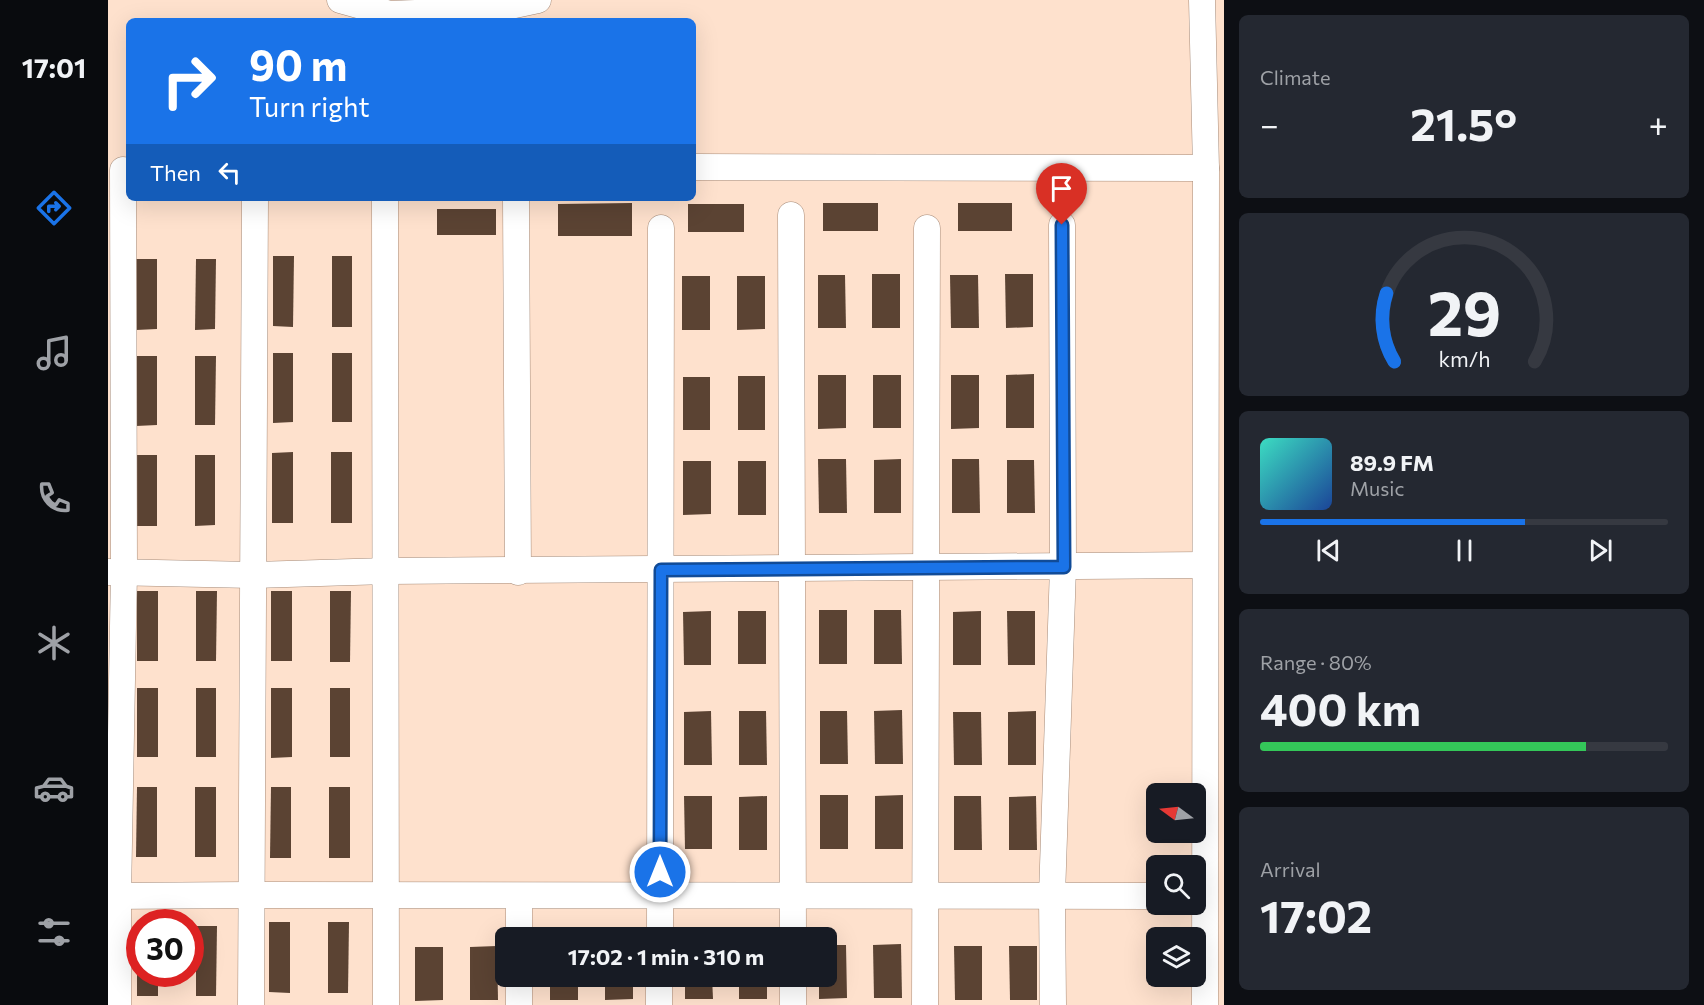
<!DOCTYPE html>
<html lang="en">
<head>
<meta charset="utf-8">
<style>
	body { margin:0; font-family:Commissioner,sans-serif; background:#242831; color:#f1f3f6; height:100vh; display:flex; flex-direction:column; font-size:22px; white-space:nowrap }
	* { box-sizing:border-box; margin:0 }
	p { font-size:20px; color:#9ea1a6 }
	.icon { flex:none; width:33px; height:33px; fill:none; stroke:currentColor; stroke-width:2; stroke-linecap:round; stroke-linejoin:round }
	.map { position:relative; flex:1; overflow:hidden }
	.panel { display:flex; flex-direction:column; gap:15px; padding:15px; background:#0d0f14; width:480px }
	.panel>* { flex:none }
	.hud { position:absolute; left:18px; top:18px; width:570px; height:183px; border-radius:9px; box-shadow:0 6px 24px #0002; background:#1a73e8; color:#fff; overflow:hidden }
	.needle { width:39px; rotate:285deg }
	.controls { position:absolute; left:1038px; top:783px; display:grid; gap:12px }
	.controls a { display:grid; place-items:center; width:60px; height:60px; border-radius:9px; background:#171b24; box-shadow:0 6px 24px #0002; font-size:30px }
	.speed { position:absolute; left:18px; top:909px; display:flex; gap:12px; font-size:30px; font-weight:700; text-align:center }
	.speed>* { display:grid; place-content:center; width:78px; height:78px; border-radius:50%; background:#171b24; box-shadow:0 6px 24px #0002; line-height:1 }
	.speed .limit { border:9px solid #d22; background:#fff; color:#111 }
	.pin { position:absolute; display:grid; place-items:center; width:51px; height:51px; color:#fff; margin:-62px -26px; border-radius:50% 50% 50% 0; rotate:-45deg; box-shadow:0 0 6px #0007 }
	.pin .icon { rotate:45deg }
	.me { position:absolute; width:66px; margin:-33px; rotate:0deg; stroke-linejoin:round; filter:drop-shadow(0 0 4px #0008) }
	.turn { display:flex; align-items:center; gap:21px; height:126px; padding:0 24px; font-size:27px }
	.turn .icon { width:78px; height:78px; stroke-width:2.5 }
	.turn b { display:block; font-size:42px; line-height:51px }
	.then { display:flex; align-items:center; height:57px; padding:0 24px; background:#0003; gap:12px; font-size:22px }
	.big { font-size:45px; font-weight:700; line-height:1.1 }
	.panel .widget { flex:1; display:flex; flex-direction:column; justify-content:center; gap:9px; min-width:0; padding:0 21px; border-radius:9px; background:#242831 }
	.panel .dial { align-items:center; gap:0 }
	.dial svg { height:156px; overflow:visible; fill:none; stroke:#363941; stroke-width:7; stroke-linecap:round; text-anchor:middle }
	.dial text { fill:#f1f3f6; stroke:none }
	.song { display:flex; align-items:center; gap:18px }
	.cover { width:72px; height:72px; border-radius:9px; background:linear-gradient(135deg,hsl(170 70% 55%),hsl(220 70% 35%)) }
	.played { height:6px; border-radius:3px; background:linear-gradient(90deg,#1a73e8 65%,#363941 65%) }
	.keys { display:flex; justify-content:space-around; direction:ltr }
	.heat { display:flex; justify-content:space-between; align-items:center; font-size:33px; direction:ltr }
	.charge { height:9px; border-radius:4px; background:linear-gradient(90deg,#34c759 80%,#363941 0) }
	.trip { position:absolute; left:387px; top:927px; width:342px; height:60px; border-radius:9px; background:#171b24; box-shadow:0 6px 24px #0002; font-weight:700; line-height:60px; text-align:center }
	main { display:flex; flex:1; min-height:0 }
	.tabs { display:flex; flex-direction:column; width:108px; justify-content:space-around; align-items:center; background:#090b0e; color:#9ea1a6 }
	.tabs .icon { width:42px; height:42px }
	.tabs .active { color:#1a73e8 }
	.tabs b { font-size:27px; color:#f1f3f6 }
	.map>svg:first-child { display:block }
</style>
</head>
<body>
<main>
<nav class="tabs">
<b>17:01</b>
<svg class="icon active" aria-label="directions" viewBox="0 0 24 24"><path d="M12 3l9 9-9 9-9-9zM9 14v-3h6M13 9l2 2-2 2"/></svg>
<svg class="icon" aria-label="music" viewBox="0 0 24 24"><path d="M9 18V5l10-2v13"/><circle cx="6" cy="18" r="3"/><circle cx="16" cy="16" r="3"/></svg>
<svg class="icon" aria-label="phone" viewBox="0 0 24 24"><path d="M5 4h4l2 5-3 2q2 4 5 5l2-3 5 2v4C11 20 4 13 5 4z"/></svg>
<svg class="icon" aria-label="climate" viewBox="0 0 24 24"><path d="M12 3v18M4 7l16 10M4 17L20 7"/></svg>
<svg class="icon" aria-label="car" viewBox="0 0 24 24"><path d="M5 17H2v-5l4-1 3-4h7l3 4 3 1v5h-3M9 17h6M6 11h13"/><circle cx="7" cy="17" r="2"/><circle cx="17" cy="17" r="2"/></svg>
<svg class="icon" aria-label="filters" viewBox="0 0 24 24"><path d="M4 7h16M4 17h16"/><circle cx="9" cy="7" r="2"/><circle cx="15" cy="17" r="2"/></svg>
</nav>
<div class="map">
<svg width="1116" height="1005" viewBox="0 0 1116 1005">
	<rect width="100%" height="100%" fill="#fee1cd"/>
	<g fill="#5b4333">
		<rect x="585" y="40" width="3" height="33"/>
		<path d="M524 203V236H450V204Z"/>
		<rect x="715" y="203" width="55" height="28"/>
		<rect x="850" y="203" width="54" height="28"/>
		<rect x="580" y="204" width="56" height="28"/>
		<rect x="329" y="209" width="59" height="26"/>
		<path d="M165 256H186L185 327 165 326Z"/>
		<rect x="224" y="256" width="20" height="71"/>
		<path d="M28 259H49V329L28 330Z"/>
		<path d="M88 259H108L107 329 87 330Z"/>
		<rect x="764" y="274" width="28" height="54"/>
		<path d="M897 274H925V327L898 328Z"/>
		<path d="M710 275H737L738 328H710Z"/>
		<path d="M842 275H870L871 328H843Z"/>
		<rect x="574" y="276" width="28" height="54"/>
		<path d="M629 276H657V329L629 330Z"/>
		<path d="M165 353H185V422L165 423Z"/>
		<rect x="224" y="353" width="20" height="69"/>
		<path d="M28 356H49V425L28 426Z"/>
		<path d="M87 356H108L107 425H87Z"/>
		<path d="M926 374V428H898V375Z"/>
		<path d="M710 375H738V428L710 429Z"/>
		<rect x="765" y="375" width="28" height="53"/>
		<path d="M843 375H871V428L843 429Z"/>
		<rect x="630" y="376" width="27" height="54"/>
		<rect x="575" y="377" width="27" height="53"/>
		<path d="M185 452V523H164V453Z"/>
		<rect x="223" y="452" width="21" height="71"/>
		<rect x="28" y="455" width="21" height="71"/>
		<path d="M87 455H107V525L87 526Z"/>
		<path d="M710 459H738L739 513H711Z"/>
		<path d="M793 459V513H766V460Z"/>
		<path d="M844 459H871L872 513H844Z"/>
		<path d="M899 460H926L927 513H899Z"/>
		<path d="M575 461H603V514L575 515Z"/>
		<rect x="630" y="461" width="28" height="54"/>
		<rect x="29" y="591" width="21" height="70"/>
		<path d="M88 591H109L108 661H88Z"/>
		<rect x="163" y="591" width="21" height="70"/>
		<path d="M222 591H243L242 662H222Z"/>
		<rect x="711" y="610" width="28" height="54"/>
		<path d="M766 610H793L794 664H766Z"/>
		<path d="M603 611V665H576L575 612Z"/>
		<rect x="630" y="611" width="28" height="53"/>
		<path d="M873 611V665H845V612Z"/>
		<path d="M899 611H927V665H900Z"/>
		<rect x="29" y="688" width="21" height="69"/>
		<rect x="88" y="688" width="20" height="69"/>
		<path d="M163 688H184V757L163 758Z"/>
		<rect x="222" y="688" width="20" height="69"/>
		<path d="M794 710 795 764H767L766 711Z"/>
		<path d="M603 711 604 765H576V712Z"/>
		<path d="M631 711H658L659 765H631Z"/>
		<path d="M712 711H739L740 764H712Z"/>
		<path d="M928 711V765H900V712Z"/>
		<path d="M845 712H873L874 765H846Z"/>
		<path d="M29 787H49V857H28Z"/>
		<rect x="87" y="787" width="21" height="70"/>
		<path d="M163 787H183V858H162Z"/>
		<rect x="221" y="787" width="21" height="71"/>
		<rect x="712" y="795" width="28" height="54"/>
		<path d="M795 795V849H767V796Z"/>
		<path d="M576 796H604V849H577Z"/>
		<path d="M659 796V850H631V797Z"/>
		<path d="M846 796H873L874 850H846Z"/>
		<path d="M928 796 929 850H901V797Z"/>
		<path d="M161 922H182V993L161 992Z"/>
		<path d="M220 922H241L240 993H220Z"/>
		<path d="M29 926H32V974H50V996H29Z"/>
		<path d="M88 926H109L108 996H88Z"/>
		<path d="M793 944 794 998H766L765 945Z"/>
		<path d="M718 945H738L739 998 711 999V976H718Z"/>
		<path d="M389 946 390 1000H362V947Z"/>
		<path d="M846 946H874V1000H847Z"/>
		<path d="M901 946H929V1000H902Z"/>
		<path d="M307 947H335V1000L307 1001Z"/>
		<rect x="442" y="976" width="28" height="24"/>
		<path d="M497 976H525V999L497 1000Z"/>
		<path d="M577 976H604L605 999H577Z"/>
		<rect x="631" y="976" width="28" height="23"/>
	</g>
	<g fill="none" stroke-linecap="round" stroke-linejoin="round">
		<defs>
			<g id="minor">
				<path d="M232 0 282 14 383 10 430 0"/>
				<path d="M1094 0 1098 168 1097 1005"/>
				<path d="M585 167 1098 168"/>
				<path d="M277 198 278 1005"/>
				<path d="M408 198 410 572"/>
				<path d="M683 215 685 938"/>
				<path d="M0 572 145 575 279 571 1097 565"/>
				<path d="M0 896 142 895 1048 896"/>
				<path d="M411 896V938"/>
				<path d="M552 938 553 228"/>
				<path d="M411 976V1005"/>
				<path d="M10 1005V896L16 572 15 170"/>
				<path d="M143 1005 147 198"/>
				<path d="M551 1005V976"/>
				<path d="M685 1005V976"/>
				<path d="M817 1005 819 228"/>
				<path d="M945 1005 944 896 955 567 954 225"/>
			</g>
		</defs>
		<use href="#minor" stroke="#a78c7a" stroke-width="27"/>
		<use href="#minor" stroke="#fff" stroke-width="26"/>
	</g>
	<g fill="none" stroke-linecap="round" stroke-linejoin="round">
		<defs>
			<path id="route" d="M552 872 553 570 956 567 954 225"/>
		</defs>
		<use href="#route" stroke="#114b97" stroke-width="15"/>
		<use href="#route" stroke="#1a73e8" stroke-width="10"/>
	</g>
</svg>
<div class="controls">
<a><svg class="needle" viewBox="-14 -14 28 28"><path d="M0-13l5 13h-10z" fill="#e53935"/><path d="M0 13l5-13h-10z" fill="#9ea1a6"/></svg></a>
<a><svg class="icon" aria-label="search" viewBox="0 0 24 24"><circle cx="10" cy="10" r="6"/><path d="M15 15l6 6"/></svg></a>
<a><svg class="icon" aria-label="layers" viewBox="0 0 24 24"><path d="M12 4l9 5-9 5-9-5zM3 14l9 5 9-5"/></svg></a>
</div>
<div class="speed"><div class="limit">30</div></div>
<div class="pin" style="left:954px;top:225px;background:#d93025"><svg class="icon" aria-label="arrive" viewBox="0 0 24 24"><path d="M6 21V4h12l-3 4 3 4H6"/></svg></div>
<svg class="me" style="left:552px;top:872px" viewBox="-20 -20 40 40"><circle r="17" fill="#1a73e8" stroke="#fff" stroke-width="3"/><path d="M0-11L8 9 0 5-8 9z" fill="#fff"/></svg>
<div class="trip">17:02 · 1 min · 310 m</div>
<div class="hud">
<div class="turn"><svg class="icon" aria-label="right" viewBox="0 0 24 24"><path d="M7 20v-9h11M14 6l5 5-5 5"/></svg><div><b>90 m</b>Turn right</div></div>
<div class="then">Then<svg class="icon" aria-label="left" viewBox="0 0 24 24"><path d="M17 20v-9H6M10 6l-5 5 5 5"/></svg></div>
</div>
</div>
<section class="panel">
<div class="widget"><p>Climate</p>
<div class="heat"><a>−</a><b class="big">21.5°</b><a>+</a></div>
</div>
<div class="widget dial"><svg viewBox="0 0 100 80">
<path d="M14 69A42 42 0 1 1 86 69"/>
<path d="M14 69A42 42 0 0 1 10 34" stroke="#1a73e8"/>
<text x="50" y="56" font-size="32" font-weight="700">29</text>
<text x="50" y="72" font-size="11">km/h</text>
</svg></div>
<div class="widget">
<div class="song"><i class="cover"></i><div><b>89.9 FM</b><p>Music</p></div></div>
<div class="played"></div>
<div class="keys"><svg class="icon" aria-label="previous" viewBox="0 0 24 24"><path d="M18 5L8 12l10 7zM5 5v14"/></svg><svg class="icon" aria-label="pause" viewBox="0 0 24 24"><path d="M8 5v14M16 5v14"/></svg><svg class="icon" aria-label="next" viewBox="0 0 24 24"><path d="M6 5l10 7-10 7zM19 5v14"/></svg></div>
</div>
<div class="widget"><p>Range · 80%</p><b class="big">400 km</b><div class="charge"></div></div>
<div class="widget"><p>Arrival</p><b class="big">17:02</b></div>
</section>
</main>
</body>
</html>
